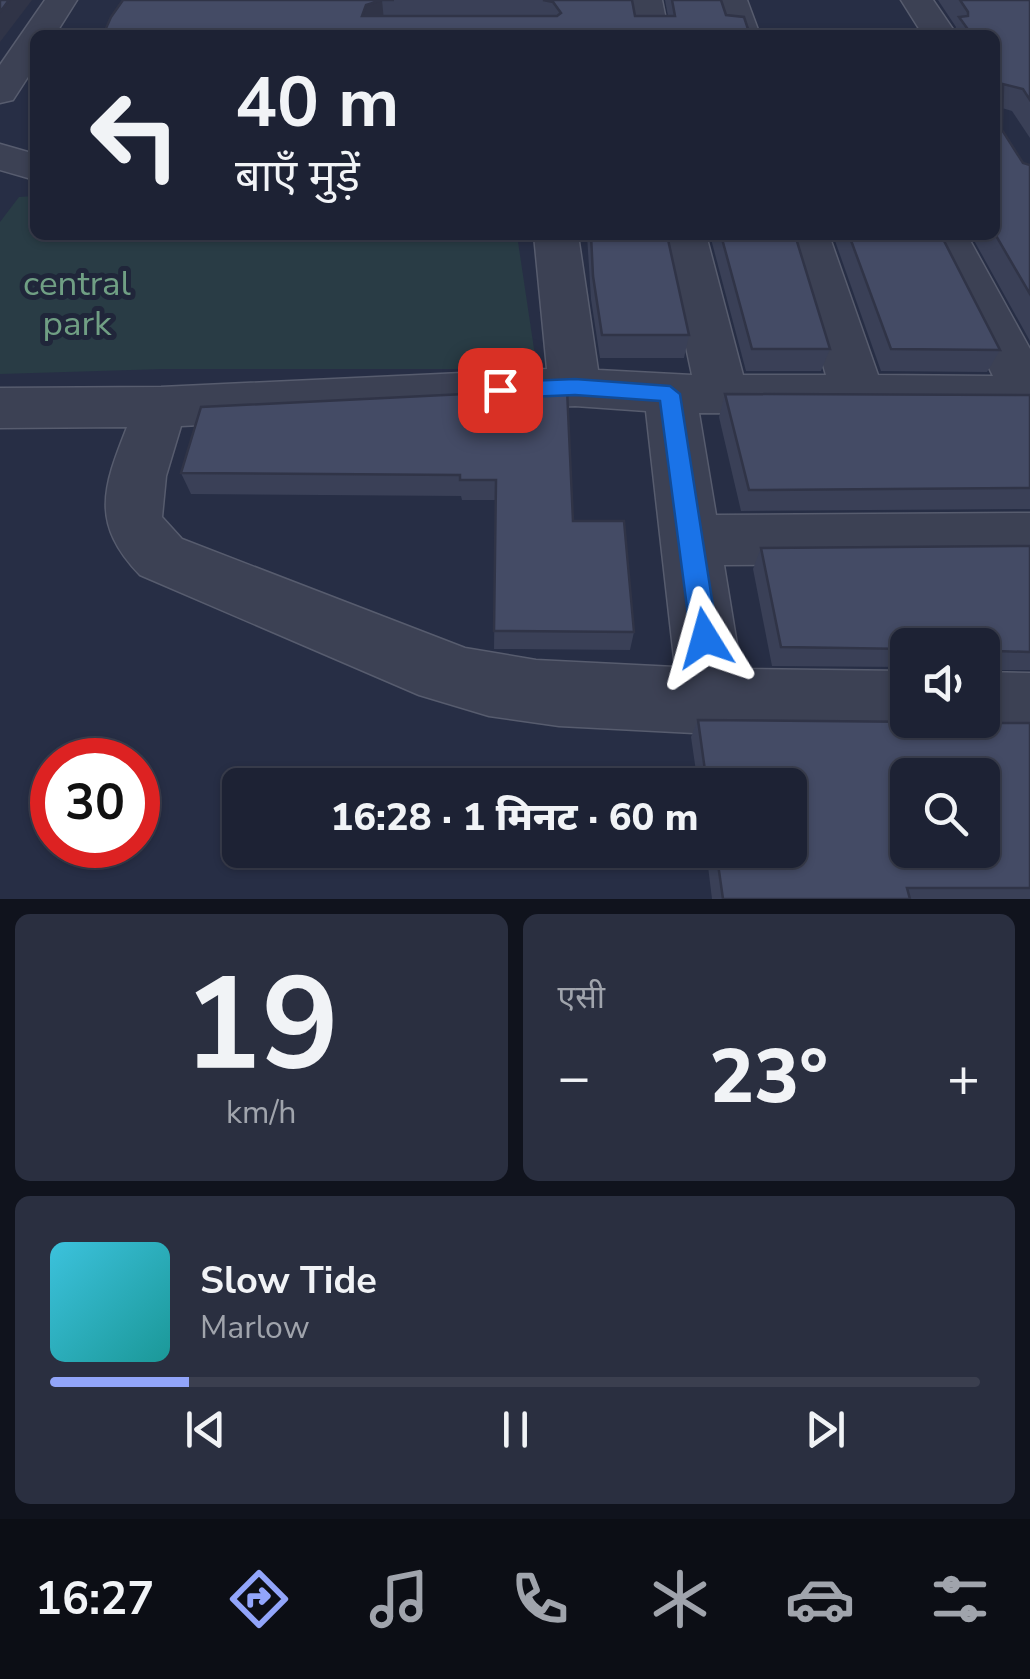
<!DOCTYPE html>
<html lang="hi">
<head>
<meta charset="utf-8">
<style>
	body { margin:0; font-family:"Nunito Sans","Noto Sans Devanagari",sans-serif; background:#2a2f40; color:#f1f3f6; height:100vh; display:flex; flex-direction:column; font-size:38px; white-space:nowrap }
	* { box-sizing:border-box; margin:0 }
	p { font-size:32px; color:#a0a4ac }
	.icon { flex:none; width:55px; height:55px; fill:none; stroke:currentColor; stroke-width:2; stroke-linecap:round; stroke-linejoin:round }
	.map { position:relative; height:899px; overflow:hidden }
	.side { display:flex; flex-direction:column; gap:15px; padding:15px; background:#10131d; flex:1 }
	.side>* { flex:none }
	.hud { position:absolute; left:30px; top:30px; width:970px; height:210px; border-radius:15px; box-shadow:0 2px 8px #0004,0 0 0 2px #3b3f4f; background:#1d2234; color:#f1f3f6; overflow:hidden }
	.fabs { position:absolute; left:890px; top:628px; display:grid; gap:20px }
	.fabs a { display:grid; place-items:center; width:110px; height:110px; border-radius:15px; background:#1d2234; box-shadow:0 2px 8px #0004,0 0 0 2px #3b3f4f; font-size:50px }
	.speed { position:absolute; left:30px; top:738px; display:flex; gap:20px; font-size:50px; font-weight:700; text-align:center }
	.speed>* { display:grid; place-content:center; width:130px; height:130px; border-radius:50%; background:#1d2234; box-shadow:0 2px 8px #0004,0 0 0 2px #3b3f4f; line-height:1 }
	.speed .limit { border:15px solid #d22; background:#fff; color:#111 }
	.pin { position:absolute; display:grid; place-items:center; width:85px; height:85px; color:#fff; margin:-42px; border-radius:20px; box-shadow:0 5px 15px #0006 }
	.me { position:absolute; width:110px; margin:-55px; rotate:352deg; stroke-linejoin:round; filter:drop-shadow(0 0 8px #0008) }
	.turn { display:flex; align-items:center; gap:35px; height:210px; padding:0 40px; font-size:45px }
	.turn .icon { width:130px; height:130px; stroke-width:2.5 }
	.turn b { display:block; font-size:70px; line-height:85px }
	.big { font-size:75px; font-weight:800; line-height:1.1 }
	.side .card { flex:1; display:flex; flex-direction:column; justify-content:center; gap:15px; min-width:0; padding:0 35px; border-radius:15px; background:#2a2f40 }
	.side .dial { align-items:center; gap:0 }
	.dial b { font-size:130px; line-height:1 }
	.song { display:flex; align-items:center; gap:30px }
	.cover { width:120px; height:120px; border-radius:15px; background:linear-gradient(135deg,hsl(190 70% 55%),hsl(180 70% 35%)) }
	.played { height:10px; border-radius:5px; background:linear-gradient(90deg,#92a5fa 15%,#3b3f4f 15%) }
	.keys { display:flex; justify-content:space-around; direction:ltr }
	.heat { display:flex; justify-content:space-between; align-items:center; font-size:55px; direction:ltr }
	.side .tiles { flex:1; display:grid; gap:15px; grid-template-columns:1fr 1fr }
	.card:last-child { grid-column:span 2 }
	.trip { position:absolute; left:222px; top:768px; width:585px; height:100px; border-radius:15px; background:#1d2234; box-shadow:0 2px 8px #0004,0 0 0 2px #3b3f4f; font-weight:800; line-height:100px; text-align:center }
	.dock { display:flex; height:160px; justify-content:space-around; align-items:center; background:#0c0e15; color:#a0a4ac }
	.dock .icon { width:70px; height:70px }
	.dock .active { color:#92a5fa }
	.dock b { font-size:45px; color:#f1f3f6 }
	.map>svg:first-child { display:block }
</style>
</head>
<body>
<div class="map">
<svg width="1030" height="899" viewBox="0 0 1030 899">
	<rect width="100%" height="100%" fill="#272e45"/>
	<path fill="#293c45" d="M35 196V235H517L537 369H164L0 374V222L19 197Z"/>
	<g fill="none" stroke-linecap="round" stroke-linejoin="round">
		<defs>
			<g id="minor">
				<path d="M45 0H77L55 35H35V66L13 100 0 103V65Z"/>
				<path d="M630 0H662L669 35H635Z"/>
				<path d="M715 0H747L760 35H726Z"/>
				<path d="M901 0H933L957 35H923Z"/>
				<path d="M0 144 35 154V180L0 170Z"/>
				<path d="M534 235H578L598 370 692 375 662 235H706L743 375H826L785 235H829L878 375 993 376 923 235H967L1030 349V414L699 413 716 515 1030 513V563L724 565 741 669 908 671V720H934L932 726 908 735 713 734 559 726 489 716 419 695 140 575C90 523 103 488 127 427L0 428V388L161 387 547 369ZM575 406 646 411 675 667 536 660 465 648 182 539 162 517 166 476 181 426Z"/>
				<path d="M982 672 1030 673V737L982 736 958 727 955 720H982Z"/>
			</g>
		</defs>
		<use href="#minor" stroke="#575c6e" stroke-width="3"/>
		<use href="#minor" fill="#3c4154" fill-rule="evenodd"/>
	</g>
	<g fill="#3a4057">
		<path d="M123 0H632L635 16H668L665 0H721L726 15 103 35Z"/>
		<path d="M938 0H1030V138L1012 111 1002 108V130L1023 163 1030 165V341L971 235H995V35H953L956 27Z"/>
		<path d="M587 235H667L689 335 684 358H600L591 299Z"/>
		<path d="M710 235H795L830 349 821 371H746Z"/>
		<path d="M833 235H941L1000 350 987 372 881 371Z"/>
		<path d="M567 389 573 521 634 632 630 650 494 649 496 500H462L461 496 191 494 181 473Z"/>
		<path d="M725 394 1030 395V509L741 511 719 417Z"/>
		<path d="M1030 546V670H996V699L982 712V645H908V667L772 666 753 569 761 548Z"/>
		<path d="M698 720 1030 723V899H712L706 850H790V785H698L691 737Z"/>
	</g>
	<g fill="#303447">
		<path d="M9 0H32L0 42V12Z"/>
		<path d="M382 0 384 21 362 16 366 5Z"/>
	</g>
	<g fill="#444b65" stroke="#303447" stroke-width="2.5" fill-rule="evenodd">
		<path d="M0 0H9L0 12Z"/>
		<path d="M123 0H394H382L366 5 362 16H557L561 13 553 2 543 0H632L635 16H675L672 0H721L726 15 744 17 750 35H103L111 17Z"/>
		<path d="M960 0H1030V100L1023 89 1003 84 1002 130 1023 163 1030 165V294L995 234V35H972L959 17 968 16V12Z"/>
		<path d="M591 235H667L689 335H602L593 276Z"/>
		<path d="M721 235H795L830 349H752Z"/>
		<path d="M849 235H941L1000 350 891 349Z"/>
		<path d="M567 389 573 521H624L634 632 494 631 496 480H460V475L181 473 201 407Z"/>
		<path d="M725 394 1030 395V488L749 490Z"/>
		<path d="M1030 546V652L997 651 996 699H982V645H908V649L781 647 761 548Z"/>
		<path d="M982 716 1000 723H1030V888H907L910 899H723L716 850H790V785H707L698 720 923 722 929 720H982ZM908 775H982V850H908Z"/>
	</g>
	<path fill="#1a73e8" stroke="#114b97" stroke-width="2.5" d="M575 379 670 386 680 394 718 638 714 646 705 650 695 646 691 638 660 401 575 395 500 398 489 390 500 382Z"/>
	<g text-anchor="middle" dominant-baseline="central" stroke-width="10" stroke-linejoin="round" paint-order="stroke">
		<g font-size="35" fill="#709f84" stroke="#20263a">
			<text x="77" y="283">central<tspan x="77" dy="40">park</tspan></text>
		</g>
	</g>
</svg>
<div class="fabs">
<a><svg class="icon" aria-label="sound" viewBox="0 0 24 24"><path d="M4 9h4l5-4v14l-5-4H4zM17 9q2 3 0 6"/></svg></a>
<a><svg class="icon" aria-label="search" viewBox="0 0 24 24"><circle cx="10" cy="10" r="6"/><path d="M15 15l6 6"/></svg></a>
</div>
<div class="speed"><div class="limit">30</div></div>
<div class="pin" style="left:500px;top:390px;background:#d93025"><svg class="icon" aria-label="arrive" viewBox="0 0 24 24"><path d="M6 21V4h12l-3 4 3 4H6"/></svg></div>
<svg class="me" style="left:705px;top:638px" viewBox="-20 -20 40 40"><path d="M0-17L14 15 0 8-14 15z" fill="#1a73e8" stroke="#fff" stroke-width="4"/></svg>
<div class="trip">16:28 · 1 मिनट · 60 m</div>
<div class="hud">
<div class="turn"><svg class="icon" aria-label="left" viewBox="0 0 24 24"><path d="M17 20v-9H6M10 6l-5 5 5 5"/></svg><div><b>40 m</b>बाएँ मुड़ें</div></div>
</div>
</div>
<section class="side">
<div class="tiles">
<div class="card dial"><b>19</b><p>km/h</p></div>
<div class="card"><p>एसी</p>
<div class="heat"><a>−</a><b class="big">23°</b><a>+</a></div>
</div>
<div class="card">
<div class="song"><i class="cover"></i><div><b>Slow Tide</b><p>Marlow</p></div></div>
<div class="played"></div>
<div class="keys"><svg class="icon" aria-label="previous" viewBox="0 0 24 24"><path d="M18 5L8 12l10 7zM5 5v14"/></svg><svg class="icon" aria-label="pause" viewBox="0 0 24 24"><path d="M8 5v14M16 5v14"/></svg><svg class="icon" aria-label="next" viewBox="0 0 24 24"><path d="M6 5l10 7-10 7zM19 5v14"/></svg></div>
</div>
</div>
</section>
<nav class="dock">
<b>16:27</b>
<svg class="icon active" aria-label="directions" viewBox="0 0 24 24"><path d="M12 3l9 9-9 9-9-9zM9 14v-3h6M13 9l2 2-2 2"/></svg>
<svg class="icon" aria-label="music" viewBox="0 0 24 24"><path d="M9 18V5l10-2v13"/><circle cx="6" cy="18" r="3"/><circle cx="16" cy="16" r="3"/></svg>
<svg class="icon" aria-label="phone" viewBox="0 0 24 24"><path d="M5 4h4l2 5-3 2q2 4 5 5l2-3 5 2v4C11 20 4 13 5 4z"/></svg>
<svg class="icon" aria-label="climate" viewBox="0 0 24 24"><path d="M12 3v18M4 7l16 10M4 17L20 7"/></svg>
<svg class="icon" aria-label="car" viewBox="0 0 24 24"><path d="M5 17H2v-5l4-1 3-4h7l3 4 3 1v5h-3M9 17h6M6 11h13"/><circle cx="7" cy="17" r="2"/><circle cx="17" cy="17" r="2"/></svg>
<svg class="icon" aria-label="filters" viewBox="0 0 24 24"><path d="M4 7h16M4 17h16"/><circle cx="9" cy="7" r="2"/><circle cx="15" cy="17" r="2"/></svg>
</nav>
</body>
</html>
